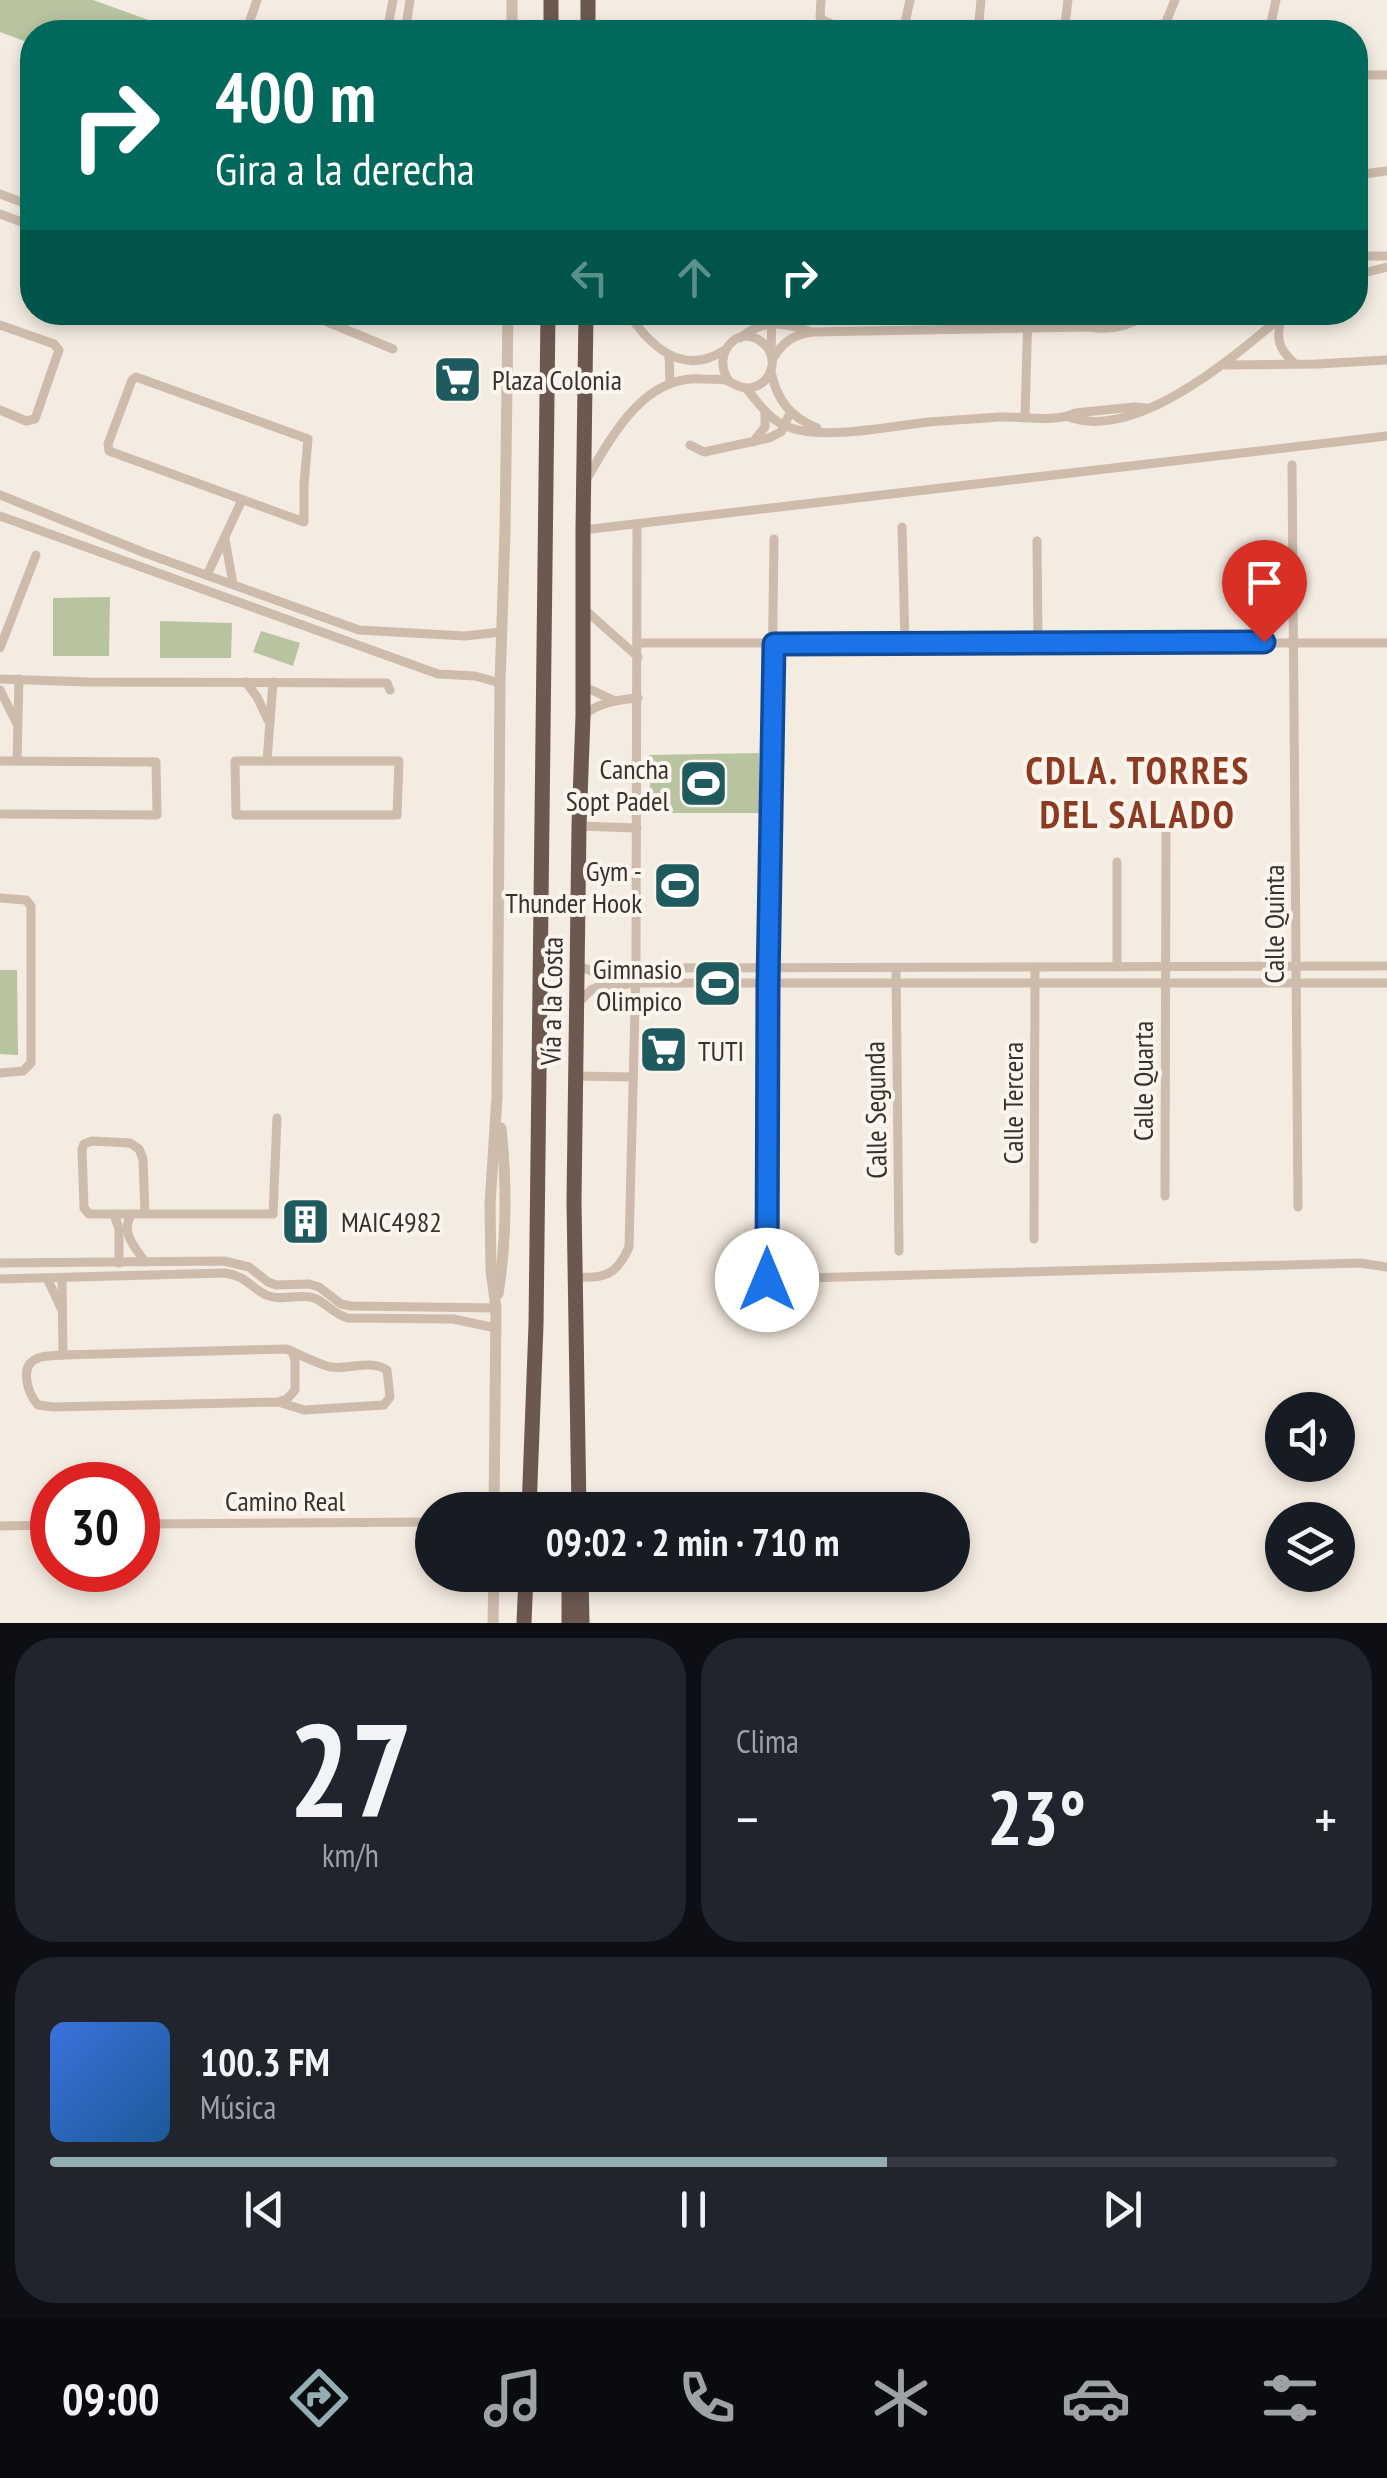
<!DOCTYPE html>
<html lang="es">
<head>
<meta charset="utf-8">
<style>
	body { margin:0; font-family:"PT Sans Narrow",sans-serif; background:#20242c; color:#f1f3f6; height:100vh; display:flex; flex-direction:column; font-size:38px; white-space:nowrap }
	* { box-sizing:border-box; margin:0 }
	p { font-size:32px; color:#9ea1a6 }
	.icon { flex:none; width:55px; height:55px; fill:none; stroke:currentColor; stroke-width:2; stroke-linecap:round; stroke-linejoin:round }
	.map { position:relative; height:1623px; overflow:hidden }
	.side { display:flex; flex-direction:column; gap:15px; padding:15px; background:#0d0f14; flex:1 }
	.side>* { flex:none }
	.top-card { position:absolute; left:20px; top:20px; width:1348px; height:305px; border-radius:40px; box-shadow:0 5px 15px #0003; background:#00695c; color:#fff; overflow:hidden }
	.buttons { position:absolute; left:1265px; top:1392px; display:grid; gap:20px }
	.buttons a { display:grid; place-items:center; width:90px; height:90px; border-radius:50%; background:#171b24; box-shadow:0 5px 15px #0003; font-size:50px }
	.speed { position:absolute; left:30px; top:1462px; display:flex; gap:20px; font-size:50px; font-weight:700; text-align:center }
	.speed>* { display:grid; place-content:center; width:130px; height:130px; border-radius:50%; background:#171b24; box-shadow:0 5px 15px #0003; line-height:1 }
	.speed .limit { border:15px solid #d22; background:#fff; color:#111 }
	.pin { position:absolute; display:grid; place-items:center; width:85px; height:85px; color:#fff; margin:-102px -42px; border-radius:50% 50% 50% 0; rotate:-45deg; box-shadow:0 0 10px #0007 }
	.pin .icon { rotate:45deg }
	.me { position:absolute; width:110px; margin:-55px; rotate:0deg; stroke-linejoin:round; filter:drop-shadow(0 0 8px #0008) }
	.turn { display:flex; align-items:center; gap:35px; height:210px; padding:0 30px; font-size:45px }
	.turn .icon { width:130px; height:130px; stroke-width:2.5 }
	.turn b { display:block; font-size:70px; line-height:85px }
	.lanes { display:flex; align-items:center; height:95px; padding:0 30px; background:#0003; justify-content:center; gap:50px; direction:ltr }
	.lanes .off { opacity:.35 }
	.big { font-size:75px; font-weight:600; line-height:1.1 }
	.side .card { flex:1; display:flex; flex-direction:column; justify-content:center; gap:15px; min-width:0; padding:0 35px; border-radius:40px; background:#20242c }
	.side .dial { align-items:center; gap:0 }
	.dial b { font-size:130px; line-height:1 }
	.song { display:flex; align-items:center; gap:30px }
	.cover { width:120px; height:120px; border-radius:15px; background:linear-gradient(135deg,hsl(220 70% 55%),hsl(210 70% 35%)) }
	.played { height:10px; border-radius:5px; background:linear-gradient(90deg,#92aeb2 65%,#363941 65%) }
	.keys { display:flex; justify-content:space-around; direction:ltr }
	.heat { display:flex; justify-content:space-between; align-items:center; font-size:55px; direction:ltr }
	.side .tiles { flex:1; display:grid; gap:15px; grid-template-columns:1fr 1fr }
	.card:last-child { grid-column:span 2 }
	.trip { position:absolute; left:415px; top:1492px; width:555px; height:100px; border-radius:50px; background:#171b24; box-shadow:0 5px 15px #0003; font-weight:600; line-height:100px; text-align:center }
	.menu { display:flex; height:160px; justify-content:space-around; align-items:center; background:#090b0e; color:#9ea1a6 }
	.menu .icon { width:70px; height:70px }
	.menu .current { color:#92aeb2 }
	.menu b { font-size:45px; color:#f1f3f6 }
	.map>svg:first-child { display:block }
</style>
</head>
<body>
<div class="map">
<svg width="1387" height="1623" viewBox="0 0 1387 1623">
	<rect width="100%" height="100%" fill="#f4ebe1"/>
	<g fill="#b8c4a0">
		<path d="M0 0H93L182 32H32V44L0 32Z"/>
		<path d="M110 597 109 656H53V598Z"/>
		<path d="M160 621 232 623 231 658H160Z"/>
		<path d="M261 631 300 643 293 666 253 652Z"/>
		<path d="M759 753V813H651L649 755Z"/>
		<path d="M0 970H17L18 1055 0 1054Z"/>
	</g>
	<g fill="none" stroke-linecap="round" stroke-linejoin="round">
		<g stroke="#cdbbac" stroke-width="9">
			<path d="M821 0 820 17 824 21 852 32"/>
			<path d="M248 26 257 0"/>
			<path d="M387 32 393 0"/>
			<path d="M405 32 410 0"/>
			<path d="M903 32 910 0"/>
			<path d="M978 32 981 0"/>
			<path d="M1064 32 1068 0"/>
			<path d="M1162 32 1175 0"/>
			<path d="M1269 32 1276 0"/>
			<path d="M1355 75H1387"/>
			<path d="M1355 175 1387 171"/>
			<path d="M0 194 32 206"/>
			<path d="M0 214 32 226"/>
			<path d="M1355 261 1368 256H1387"/>
			<path d="M1355 275 1387 267"/>
			<path d="M267 312 283 318 299 312"/>
			<path d="M303 312 393 349"/>
			<path d="M627 312C650 346 682 377 723 351"/>
			<path d="M1281 318C1276 339 1278 348 1294 363"/>
			<path d="M0 325 54 344 59 350 35 419 26 421 0 410"/>
			<path d="M1090 327 1103 319 1124 312"/>
			<path d="M740 338C763 319 783 322 809 331"/>
			<path d="M669 355 670 383"/>
			<path d="M771 355 772 312"/>
			<path d="M772 360C782 343 792 335 812 332L1090 327C1116 331 1129 325 1152 312"/>
			<path d="M1226 365 1317 364 1387 360"/>
			<path d="M771 372C777 400 790 417 817 428"/>
			<path d="M136 377 308 439 304 484V522L109 451 108 444 132 380Z"/>
			<path d="M746 388C759 404 771 422 791 428 827 440 891 426 929 422 952 420 976 419 999 417 1021 416 1056 423 1075 413L1134 407 1148 408"/>
			<path d="M1025 416 1028 312"/>
			<path d="M1069 417C1138 442 1237 354 1287 312"/>
			<path d="M753 442 765 427V413"/>
			<path d="M690 445 704 452 769 438 781 432 790 413"/>
			<path d="M1292 465 1298 1207"/>
			<path d="M585 482C610 439 643 375 701 379 709 379 718 379 725 380 735 383 742 391 754 387 773 381 779 356 763 343 739 322 710 354 729 381"/>
			<path d="M0 495 145 553 359 630 465 636 501 632"/>
			<path d="M0 516 438 674 475 676 500 683"/>
			<path d="M902 527 905 643"/>
			<path d="M583 530 1387 436"/>
			<path d="M225 539 233 584"/>
			<path d="M774 539 768 984 767 1279 1360 1263 1387 1267"/>
			<path d="M1037 541 1038 643"/>
			<path d="M207 575 242 500"/>
			<path d="M584 609 638 657"/>
			<path d="M638 643H1387"/>
			<path d="M0 648 36 555"/>
			<path d="M0 679 88 682 387 683 390 690"/>
			<path d="M246 682 257 697 268 720"/>
			<path d="M583 686 613 700"/>
			<path d="M0 690 17 724"/>
			<path d="M583 716C598 702 619 700 638 698"/>
			<path d="M0 761 156 762 157 815 0 814"/>
			<path d="M17 761 19 679"/>
			<path d="M235 761H399L397 815H236Z"/>
			<path d="M267 761 273 682"/>
			<path d="M579 826 637 828"/>
			<path d="M0 898 26 900 31 906V1063L23 1071 0 1073"/>
			<path d="M576 965 597 973 625 968 1387 966"/>
			<path d="M1117 967V862"/>
			<path d="M896 968 899 1251"/>
			<path d="M578 1003 591 990 605 984 614 987 631 983H1387"/>
			<path d="M575 1076 633 1077"/>
			<path d="M1165 1196 1166 827"/>
			<path d="M114 1214 119 1229V1263"/>
			<path d="M132 1214C119 1231 135 1247 145 1262"/>
			<path d="M145 1214 143 1159 139 1149 130 1143 92 1141 84 1144 82 1149 84 1208 89 1214H273L277 1118"/>
			<path d="M1034 1239 1035 967"/>
			<path d="M0 1263 224 1261 249 1267 268 1282 276 1285 309 1284 319 1287 341 1304 351 1306 496 1308"/>
			<path d="M576 1277C604 1279 617 1275 629 1247L636 968 637 524"/>
			<path d="M47 1278 61 1308"/>
			<path d="M62 1278 63 1355"/>
			<path d="M0 1279 225 1273C246 1276 249 1286 266 1295 282 1302 299 1293 314 1298 327 1303 333 1314 348 1318L453 1319 496 1328"/>
			<path d="M278 1402 304 1410 384 1405 390 1397 387 1370C370 1359 349 1370 331 1367 322 1366 297 1353 286 1349L63 1355C55 1356 43 1355 36 1359 19 1367 28 1394 38 1405L53 1407 278 1402 287 1399 295 1390V1360L292 1351"/>
			<path d="M138 1524 432 1522"/>
			<path d="M0 1526 52 1525"/>
		</g>
		<g stroke="#cdbbac" stroke-width="11">
			<path d="M512 32V0"/>
			<path d="M498 1294C507 1238 507 1184 501 1128"/>
			<path d="M494 1510 496 1308 491 1270 490 1204 497 1097 500 683 505 532 508 312"/>
			<path d="M493 1623 494 1575"/>
		</g>
		<g stroke="#6c584f" stroke-width="15">
			<path d="M588 0V32"/>
			<path d="M551 32V0"/>
			<path d="M529 1510 536 1325 548 312"/>
			<path d="M579 1510 574 1202 579 826 583 716V530L586 312"/>
			<path d="M569 1575V1623"/>
			<path d="M581 1575 582 1623"/>
			<path d="M524 1623 526 1575"/>
		</g>
	</g>
	<g fill="none" stroke-linecap="round" stroke-linejoin="round">
		<defs>
			<path id="route" d="M767 1280 768 984 774 644 1264 642"/>
		</defs>
		<use href="#route" stroke="#114b97" stroke-width="25"/>
		<use href="#route" stroke="#1a73e8" stroke-width="18"/>
	</g>
	<defs>
		<symbol id="supermarket-square" viewBox="-11 -11 22 22"><rect x="-9" y="-9" width="18" height="18" rx="4" fill="#1f5a5e" stroke="#fbf5ee"/><path d="M-6-5.5h2.5l.6 2H6L4.5 2H-2.5L-4.4-4H-6ZM-1.5 3.2a1.3 1.3 0 1 0 .1 0ZM3 3.2a1.3 1.3 0 1 0 .1 0Z" fill="#fff"/></symbol>
		<symbol id="stadium-square" viewBox="-11 -11 22 22"><rect x="-9" y="-9" width="18" height="18" rx="4" fill="#1f5a5e" stroke="#fbf5ee"/><path d="M0-5a6.5 5 0 1 0 0 10a6.5 5 0 1 0 0-10ZM-3.5-1.8h7v3.6h-7Z" fill="#fff"/></symbol>
		<symbol id="building-square" viewBox="-11 -11 22 22"><rect x="-9" y="-9" width="18" height="18" rx="4" fill="#1f5a5e" stroke="#fbf5ee"/><path d="M-4-6H4V6H1V3H-1V6H-4ZM-2.5-4.3h1.7v1.8h-1.7ZM.8-4.3h1.7v1.8H.8ZM-2.5-1h1.7V.8h-1.7ZM.8-1h1.7V.8H.8Z" fill="#fff"/></symbol>
	</defs>
	<g fill-rule="evenodd">
		<use href="#supermarket-square" x="430" y="352" width="55" height="55"/>
		<use href="#stadium-square" x="676" y="756" width="55" height="55"/>
		<use href="#stadium-square" x="650" y="858" width="55" height="55"/>
		<use href="#stadium-square" x="690" y="956" width="55" height="55"/>
		<use href="#supermarket-square" x="636" y="1022" width="55" height="55"/>
		<use href="#building-square" x="278" y="1194" width="55" height="55"/>
	</g>
	<g text-anchor="middle" dominant-baseline="central" stroke-width="8" stroke-linejoin="round" paint-order="stroke">
		<g font-size="28" fill="#3b302b" stroke="#fbf5ee" text-anchor="start">
			<text x="492" y="379">Plaza Colonia</text>
			<text x="669" y="768" text-anchor="end">Cancha<tspan x="669" dy="32">Sopt Padel</tspan></text>
			<text x="642" y="870" text-anchor="end">Gym -<tspan x="642" dy="32">Thunder Hook</tspan></text>
			<text x="682" y="968" text-anchor="end">Gimnasio<tspan x="682" dy="32">Olimpico</tspan></text>
			<text x="698" y="1050">TUTI</text>
			<text x="341" y="1221">MAIC4982</text>
		</g>
		<g font-size="28" fill="#3b302b" stroke="#fbf5ee">
			<text transform="translate(1273 924) rotate(-90)">Calle Quinta</text>
			<text transform="translate(551 1001) rotate(-89)">Vía a la Costa</text>
			<text transform="translate(1142 1081) rotate(-90)">Calle Quarta</text>
			<text transform="translate(1012 1103) rotate(-90)">Calle Tercera</text>
			<text transform="translate(875 1110) rotate(-91)">Calle Segunda</text>
			<text x="285" y="1500">Camino Real</text>
		</g>
		<g font-size="38" font-weight="bold" letter-spacing="2.5" fill="#8c3b22" stroke="#fbf5ee">
			<text x="1138" y="769">CDLA. TORRES<tspan x="1138" dy="44">DEL SALADO</tspan></text>
		</g>
	</g>
</svg>
<div class="buttons">
<a><svg class="icon" aria-label="sound" viewBox="0 0 24 24"><path d="M4 9h4l5-4v14l-5-4H4zM17 9q2 3 0 6"/></svg></a>
<a><svg class="icon" aria-label="layers" viewBox="0 0 24 24"><path d="M12 4l9 5-9 5-9-5zM3 14l9 5 9-5"/></svg></a>
</div>
<div class="speed"><div class="limit">30</div></div>
<div class="pin" style="left:1264px;top:642px;background:#d93025"><svg class="icon" aria-label="arrive" viewBox="0 0 24 24"><path d="M6 21V4h12l-3 4 3 4H6"/></svg></div>
<svg class="me" style="left:767px;top:1280px" viewBox="-20 -20 40 40"><circle r="19" fill="#fff"/><path d="M0-13L10 11 0 6-10 11z" fill="#1a73e8"/></svg>
<div class="trip">09:02 · 2 min · 710 m</div>
<div class="top-card">
<div class="turn"><svg class="icon" aria-label="right" viewBox="0 0 24 24"><path d="M7 20v-9h11M14 6l5 5-5 5"/></svg><div><b>400 m</b>Gira a la derecha</div></div>
<div class="lanes"><svg class="icon off" aria-label="left" viewBox="0 0 24 24"><path d="M17 20v-9H6M10 6l-5 5 5 5"/></svg><svg class="icon off" aria-label="ahead" viewBox="0 0 24 24"><path d="M12 20V5M6 11l6-6 6 6"/></svg><svg class="icon" aria-label="right" viewBox="0 0 24 24"><path d="M7 20v-9h11M14 6l5 5-5 5"/></svg></div>
</div>
</div>
<section class="side">
<div class="tiles">
<div class="card dial"><b>27</b><p>km/h</p></div>
<div class="card"><p>Clima</p>
<div class="heat"><a>−</a><b class="big">23°</b><a>+</a></div>
</div>
<div class="card">
<div class="song"><i class="cover"></i><div><b>100.3 FM</b><p>Música</p></div></div>
<div class="played"></div>
<div class="keys"><svg class="icon" aria-label="previous" viewBox="0 0 24 24"><path d="M18 5L8 12l10 7zM5 5v14"/></svg><svg class="icon" aria-label="pause" viewBox="0 0 24 24"><path d="M8 5v14M16 5v14"/></svg><svg class="icon" aria-label="next" viewBox="0 0 24 24"><path d="M6 5l10 7-10 7zM19 5v14"/></svg></div>
</div>
</div>
</section>
<nav class="menu">
<b>09:00</b>
<svg class="icon current" aria-label="directions" viewBox="0 0 24 24"><path d="M12 3l9 9-9 9-9-9zM9 14v-3h6M13 9l2 2-2 2"/></svg>
<svg class="icon" aria-label="music" viewBox="0 0 24 24"><path d="M9 18V5l10-2v13"/><circle cx="6" cy="18" r="3"/><circle cx="16" cy="16" r="3"/></svg>
<svg class="icon" aria-label="phone" viewBox="0 0 24 24"><path d="M5 4h4l2 5-3 2q2 4 5 5l2-3 5 2v4C11 20 4 13 5 4z"/></svg>
<svg class="icon" aria-label="climate" viewBox="0 0 24 24"><path d="M12 3v18M4 7l16 10M4 17L20 7"/></svg>
<svg class="icon" aria-label="car" viewBox="0 0 24 24"><path d="M5 17H2v-5l4-1 3-4h7l3 4 3 1v5h-3M9 17h6M6 11h13"/><circle cx="7" cy="17" r="2"/><circle cx="17" cy="17" r="2"/></svg>
<svg class="icon" aria-label="filters" viewBox="0 0 24 24"><path d="M4 7h16M4 17h16"/><circle cx="9" cy="7" r="2"/><circle cx="15" cy="17" r="2"/></svg>
</nav>
</body>
</html>
